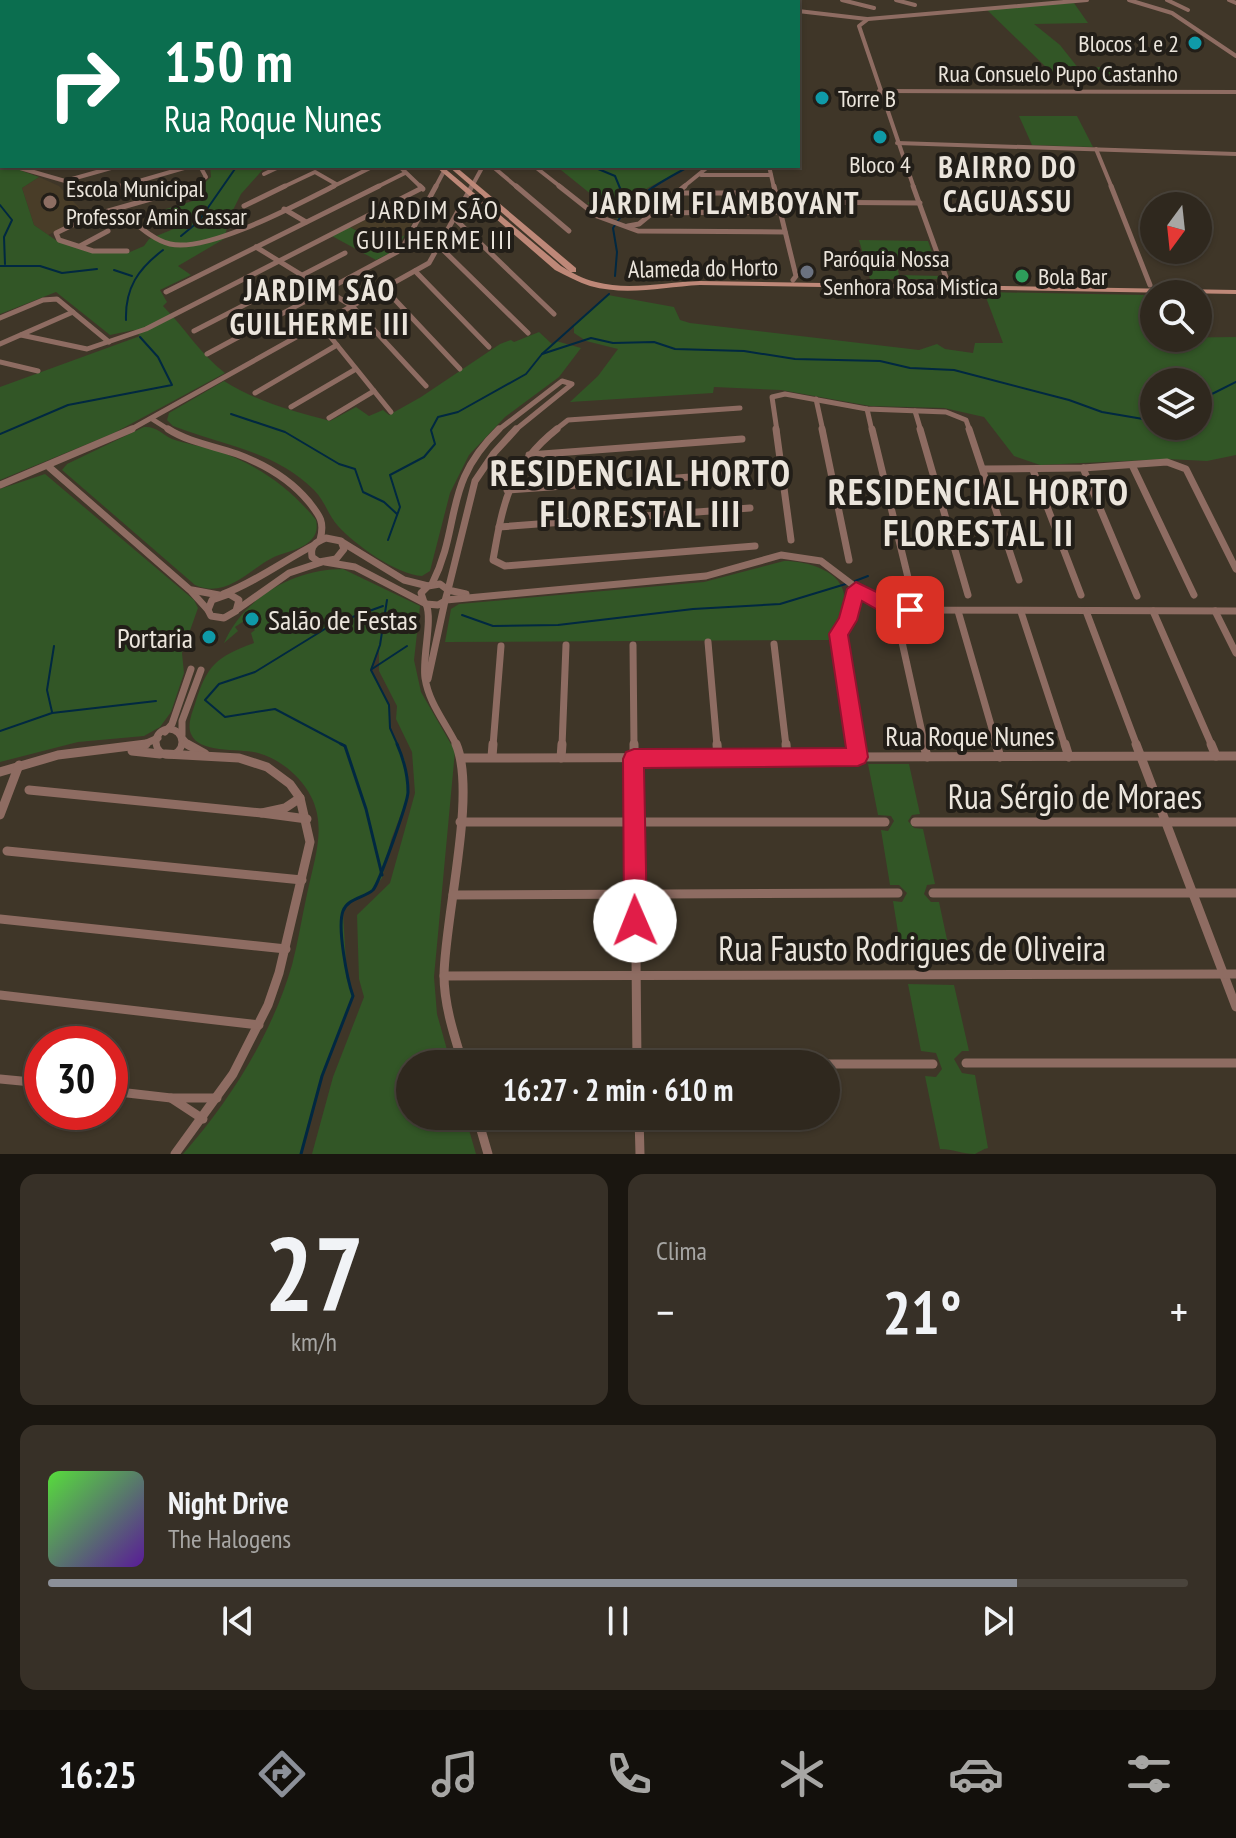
<!DOCTYPE html>
<html lang="pt">
<head>
<meta charset="utf-8">
<style>
	body { margin:0; font-family:"PT Sans Narrow",sans-serif; background:#373027; color:#f1f3f6; height:100vh; display:flex; flex-direction:column; font-size:30px; white-space:nowrap }
	* { box-sizing:border-box; margin:0 }
	p { font-size:26px; color:#a7a6a4 }
	.icon { flex:none; width:44px; height:44px; fill:none; stroke:currentColor; stroke-width:2; stroke-linecap:round; stroke-linejoin:round }
	.map { position:relative; height:1154px; overflow:hidden }
	.drawer { display:flex; flex-direction:column; gap:20px; padding:20px; background:#1a1610; flex:1 }
	.drawer>* { flex:none }
	.top-card { position:absolute; left:0px; top:0px; width:800px; height:168px; box-shadow:0 2px 6px #0004,0 0 0 2px #4a443c; background:#0b6e4f; color:#fff; overflow:hidden }
	.needle { width:52px; rotate:195deg }
	.tools { position:absolute; left:1140px; top:192px; display:grid; gap:16px }
	.tools a { display:grid; place-items:center; width:72px; height:72px; border-radius:50%; background:#2f281e; box-shadow:0 2px 6px #0004,0 0 0 2px #4a443c; font-size:40px }
	.speed { position:absolute; left:24px; top:1026px; display:flex; gap:16px; font-size:40px; font-weight:700; text-align:center }
	.speed>* { display:grid; place-content:center; width:104px; height:104px; border-radius:50%; background:#2f281e; box-shadow:0 2px 6px #0004,0 0 0 2px #4a443c; line-height:1 }
	.speed .limit { border:12px solid #d22; background:#fff; color:#111 }
	.pin { position:absolute; display:grid; place-items:center; width:68px; height:68px; color:#fff; margin:-34px; border-radius:16px; box-shadow:0 4px 12px #0006 }
	.me { position:absolute; width:88px; margin:-44px; rotate:359deg; stroke-linejoin:round; filter:drop-shadow(0 0 6px #0008) }
	.turn { display:flex; align-items:center; gap:28px; height:168px; padding:0 32px; font-size:36px }
	.turn .icon { width:104px; height:104px; stroke-width:2.5 }
	.turn b { display:block; font-size:56px; line-height:68px }
	.big { font-size:60px; font-weight:700; line-height:1.1 }
	.drawer .widget { flex:1; display:flex; flex-direction:column; justify-content:center; gap:12px; min-width:0; padding:0 28px; border-radius:16px; background:#373027 }
	.drawer .dial { align-items:center; gap:0 }
	.dial b { font-size:104px; line-height:1 }
	.song { display:flex; align-items:center; gap:24px }
	.cover { width:96px; height:96px; border-radius:12px; background:linear-gradient(135deg,hsl(110 70% 55%),hsl(270 70% 35%)) }
	.played { height:8px; border-radius:4px; background:linear-gradient(90deg,#8c9099 85%,#4a443c 85%) }
	.keys { display:flex; justify-content:space-around; direction:ltr }
	.heat { display:flex; justify-content:space-between; align-items:center; font-size:44px; direction:ltr }
	.drawer .tiles { flex:1; display:grid; gap:20px; grid-template-columns:1fr 1fr }
	.widget:last-child { grid-column:span 2 }
	.trip { position:absolute; left:396px; top:1050px; width:444px; height:80px; border-radius:40px; background:#2f281e; box-shadow:0 2px 6px #0004,0 0 0 2px #4a443c; font-weight:700; line-height:80px; text-align:center }
	.tab-bar { display:flex; height:128px; justify-content:space-around; align-items:center; background:#13100c; color:#a7a6a4 }
	.tab-bar .icon { width:56px; height:56px }
	.tab-bar .current { color:#8c9099 }
	.tab-bar b { font-size:36px; color:#f1f3f6 }
	.map>svg:first-child { display:block }
</style>
</head>
<body>
<div class="map">
<svg width="1236" height="1154" viewBox="0 0 1236 1154">
	<rect width="100%" height="100%" fill="#3f3628"/>
	<g fill="#493d28">
		<path d="M39 177 59 186 87 216 48 235 34 225 22 188Z"/>
		<path d="M397 203 420 209 405 235 400 239 350 228Z"/>
	</g>
	<g fill="#325626" fill-rule="evenodd">
		<path d="M1074 3 1088 23 1034 24 1060 45 1079 69 1102 67 1113 74 1051 72 986 9Z"/>
		<path d="M1019 116H1077L1093 147 1032 145Z"/>
		<path d="M0 163 39 177 22 188 34 225 57 241 87 251 130 252 144 246 149 239 176 228 156 212 196 200 189 191 200 187 211 177 210 166H266L241 194 231 214 224 239 178 266 191 275 160 290 167 302 163 306C185 328 200 354 225 373L114 433 0 480V387L140 336 134 330 110 335 56 292 0 314Z"/>
		<path d="M556 166H690L642 191 618 219 587 203 597 199Z"/>
		<path d="M350 227C362 235 391 243 405 235L396 250 376 260 332 236Z"/>
		<path d="M859 240 928 241 937 266 897 265 899 275 941 276 942 279H870Z"/>
		<path d="M984 292 1145 295 1154 303V338L1236 337V455L1207 461 1167 459 1040 465 1014 456 984 417 944 408 870 406 781 390 714 387 713 393 570 402 598 376 618 349 586 341 574 333V324L608 295 674 307 680 320 690 323 919 350 937 344 945 349 973 353 975 343H1003ZM1154 382H1198V426H1154Z"/>
		<path d="M539 332 552 344 556 341 581 348 559 377 505 417 469 455 450 493 430 571 422 576C397 575 354 544 338 526 328 515 325 501 314 490 275 451 222 445 173 426L167 420 169 413 224 381C257 402 293 411 330 421L356 407 369 416 383 410 389 415 421 397 500 344 511 340 514 342Z"/>
		<path d="M144 427C156 426 162 434 172 439 186 444 201 446 215 450 256 464 289 486 316 520 318 529 316 536 309 542 300 550 285 552 274 557 248 570 226 599 195 585L62 470 67 464Z"/>
		<path d="M45 474 194 600 198 608 182 653 184 673 171 712 160 727 144 736 78 742 0 762V489Z"/>
		<path d="M784 561C808 561 849 572 844 604 842 617 832 627 832 640L445 642 451 609 459 604 704 582Z"/>
		<path d="M343 569 420 606 414 660 421 692 455 751 434 977 437 1014 451 1064H410V1116H465L476 1154H312L333 1077 364 997 359 979 357 915 390 883 415 793 412 752 396 719 397 706 379 671V648L370 670 389 705 390 728 405 761 408 796 391 840 382 878 371 892 348 903 343 913 347 979 353 996 322 1076 301 1154H183C230 1101 272 1034 292 965 298 942 302 917 307 894 317 848 332 812 295 775 285 765 272 757 258 753 240 748 199 754 191 734 187 725 192 713 195 704 207 665 216 657 254 643L251 633 255 630 244 621 235 627 238 631 224 643C244 597 294 569 343 569Z"/>
		<path d="M868 764H909L920 814 912 815 908 821 914 828 923 829 935 884 927 885 924 894 931 902H939L952 963H903L893 901 902 902 907 893 899 885H890L881 830 888 831 894 821 891 816 878 815Z"/>
		<path d="M908 984 954 985 969 1051H962L954 1059 962 1073 975 1075 988 1148C983 1149 979 1152 975 1154 963 1154 952 1149 940 1149L925 1076 936 1077 942 1069 936 1053 921 1051Z"/>
	</g>
	<g fill="none" stroke-linecap="round" stroke-linejoin="round">
		<g stroke="#012841" stroke-width="2">
			<path d="M591 166 615 176 622 193 619 200"/>
			<path d="M0 205 12 220 4 237 5 264"/>
			<path d="M181 236 198 222 237 166"/>
			<path d="M0 266H40L62 273 97 269"/>
			<path d="M114 270 132 276"/>
			<path d="M615 276 617 252 613 228C632 197 658 183 690 166"/>
			<path d="M126 320C125 288 138 269 163 250"/>
			<path d="M542 354 591 338 613 343 654 342 675 349 744 351 795 359 880 361 910 368 954 370 1069 400 1102 412 1143 419 1154 416"/>
			<path d="M1198 401 1236 382"/>
			<path d="M231 414 285 432 339 464 355 469 363 492 384 502 397 514"/>
			<path d="M0 434 68 405 172 385 158 357 140 337"/>
			<path d="M388 540 400 507 390 475 424 457 435 444 431 430 438 417 458 412 526 374 542 354 609 294"/>
			<path d="M855 581 868 576"/>
			<path d="M387 600 380 645 371 670 389 705 390 728 398 746"/>
			<path d="M462 615 493 626 558 625 693 609 780 604 849 583"/>
			<path d="M372 669 407 646"/>
			<path d="M52 712 47 690 54 646"/>
			<path d="M0 731 52 713 156 701"/>
			<path d="M345 746 275 709 225 717 205 700 219 684 255 672 333 624 383 606"/>
		</g>
		<g stroke="#012841" stroke-width="3">
			<path d="M341 744 345 746 366 809 382 875"/>
			<path d="M301 1154 322 1076 353 996C347 979 337 927 343 911 348 898 364 898 373 890 379 883 408 802 408 792 408 774 404 760 397 744"/>
		</g>
		<g stroke="#8e6c62" stroke-width="4">
			<path d="M401 0 404 2"/>
			<path d="M467 0 470 2"/>
			<path d="M674 0 679 2"/>
			<path d="M713 0 719 2"/>
			<path d="M842 0 874 8"/>
			<path d="M896 0 915 5"/>
			<path d="M1129 0 1172 13 1236 56"/>
			<path d="M1167 0 1188 10"/>
			<path d="M1229 0 1236 3"/>
			<path d="M275 2 281 0"/>
			<path d="M313 2 319 0"/>
			<path d="M506 2 511 0"/>
			<path d="M543 2 547 0"/>
			<path d="M580 2 585 0"/>
			<path d="M617 2 621 0"/>
			<path d="M657 2 662 0"/>
			<path d="M798 11 867 19"/>
			<path d="M879 91 1236 92"/>
			<path d="M897 143 1236 154"/>
			<path d="M1096 149 1112 188"/>
			<path d="M13 166 65 181 118 166"/>
			<path d="M399 166 422 188"/>
			<path d="M492 166 518 188"/>
			<path d="M534 166 562 188"/>
			<path d="M769 166 774 188"/>
			<path d="M264 174 281 166"/>
			<path d="M701 175H771"/>
			<path d="M115 188 191 166"/>
			<path d="M193 188 206 177 200 166"/>
			<path d="M281 188 315 172 336 184"/>
			<path d="M330 188 374 166"/>
			<path d="M375 188 405 173"/>
			<path d="M435 188 444 171"/>
			<path d="M471 188 483 166"/>
			<path d="M682 188 709 166"/>
			<path d="M914 188 859 26 868 19 1087 0"/>
		</g>
		<g stroke="#8e6c62" stroke-width="5">
			<path d="M420 186 423 189"/>
			<path d="M516 186 569 231"/>
			<path d="M559 186 597 216 638 231 785 232"/>
			<path d="M774 186 796 276 793 280"/>
			<path d="M913 186 948 283"/>
			<path d="M1111 186 1150 285"/>
			<path d="M678 193H776"/>
			<path d="M84 197 121 186"/>
			<path d="M778 202 920 203"/>
			<path d="M244 206 285 186"/>
			<path d="M118 209C134 221 150 239 170 244 208 253 298 204 334 186"/>
			<path d="M284 209 306 222"/>
			<path d="M651 213 780 212"/>
			<path d="M455 219 554 314"/>
			<path d="M628 226 639 224 685 186"/>
			<path d="M80 246 108 231"/>
			<path d="M256 247 352 306 426 386"/>
			<path d="M440 247 528 333"/>
			<path d="M127 251H93L59 240 56 233 91 216 196 186"/>
			<path d="M415 271 489 347"/>
			<path d="M384 288 460 369"/>
			<path d="M166 292 379 186"/>
			<path d="M0 318 43 300 57 299 109 342"/>
			<path d="M320 324 391 412"/>
			<path d="M194 331 345 253"/>
			<path d="M21 335 87 349 146 329 422 188"/>
			<path d="M0 344 73 312"/>
			<path d="M207 354 397 252 403 247 436 186"/>
			<path d="M0 362 38 371"/>
			<path d="M255 393 337 345"/>
			<path d="M816 399 823 431"/>
			<path d="M291 407 356 369"/>
			<path d="M867 409 872 431"/>
			<path d="M915 411 921 431"/>
			<path d="M329 418 374 391"/>
			<path d="M152 419 171 431"/>
			<path d="M128 431 429 263 472 186"/>
			<path d="M497 431 562 381 572 384 514 431"/>
			<path d="M554 431 568 420 740 408"/>
			<path d="M777 431 772 397 785 394 867 409 946 412 966 420 970 431"/>
		</g>
		<g stroke="#8e6c62" stroke-width="7">
			<path d="M168 429C188 442 214 446 237 454 264 464 291 480 309 502 320 516 325 522 320 540"/>
			<path d="M557 429C509 467 503 503 493 560L505 566 755 546"/>
			<path d="M776 429 791 540"/>
			<path d="M822 429 849 560"/>
			<path d="M872 429 912 594"/>
			<path d="M920 429 968 595"/>
			<path d="M969 429 1019 580"/>
			<path d="M529 455 742 439"/>
			<path d="M1132 465 1194 595"/>
			<path d="M49 467 190 590 208 610"/>
			<path d="M1083 468 1137 596"/>
			<path d="M983 469 1083 468 1167 462 1186 469 1236 569"/>
			<path d="M1033 470 1081 595"/>
			<path d="M0 485 132 429"/>
			<path d="M507 490 747 473"/>
			<path d="M499 527 750 508"/>
			<path d="M326 538 341 541 344 549 336 559 319 562 312 557C310 545 316 542 326 538Z"/>
			<path d="M342 542 404 580 428 586"/>
			<path d="M325 562 355 567 426 604 438 605 445 601 448 590 440 584 428 586 421 593 424 602"/>
			<path d="M432 584C462 524 442 484 499 429"/>
			<path d="M856 589 854 603 838 639 856 746"/>
			<path d="M192 590 219 595"/>
			<path d="M223 594C252 584 285 560 314 545"/>
			<path d="M229 594 239 600 236 611 224 618 211 616 208 610 212 600Z"/>
			<path d="M466 594 448 590 475 481 494 453 516 429"/>
			<path d="M446 600 706 576 781 555 821 561 870 598 910 610 1236 611"/>
			<path d="M426 604C433 619 422 658 425 678 429 704 446 723 457 746"/>
			<path d="M238 609 289 573 322 562"/>
			<path d="M958 611 997 746"/>
			<path d="M1086 611 1137 746"/>
			<path d="M1153 611 1212 746"/>
			<path d="M1215 611 1236 653"/>
			<path d="M1021 612 1065 746"/>
			<path d="M708 642 717 746"/>
			<path d="M902 642 925 746"/>
			<path d="M774 644 786 746"/>
			<path d="M633 645 634 746"/>
			<path d="M428 679 445 601"/>
			<circle cx="169" cy="742" r="13"/>
			<path d="M165 732 172 724 191 669"/>
			<path d="M182 735V721L201 670"/>
			<path d="M183 739 189 746"/>
			<path d="M140 746 158 738"/>
			<path d="M493 746 501 646"/>
			<path d="M562 746 566 645"/>
		</g>
		<g stroke="#8e6c62" stroke-width="9">
			<path d="M187 744 205 754"/>
			<path d="M456 744C477 793 445 916 444 975 444 1005 454 1035 463 1064"/>
			<path d="M634 744 637 1064"/>
			<path d="M717 744 718 758"/>
			<path d="M786 744 787 757"/>
			<path d="M856 744 858 757"/>
			<path d="M924 744 927 757"/>
			<path d="M996 744 1000 757"/>
			<path d="M1065 744 1069 757"/>
			<path d="M1136 744 1236 1007"/>
			<path d="M1211 744 1216 756"/>
			<path d="M132 751 160 754"/>
			<path d="M165 754 239 758 267 767 290 784 300 798 310 842 279 973 268 1005 233 1074 175 1154"/>
			<path d="M492 757 493 744"/>
			<path d="M463 758 1236 756"/>
			<path d="M561 758 562 744"/>
			<path d="M0 772 58 755 146 744"/>
			<path d="M29 790 262 813"/>
			<path d="M300 798 285 808 262 813 307 819"/>
			<path d="M0 815 19 765"/>
			<path d="M460 822H885"/>
			<path d="M915 822H1236"/>
			<path d="M7 851 302 880"/>
			<path d="M933 893H1236"/>
			<path d="M453 895 898 893"/>
			<path d="M0 919 286 949"/>
			<path d="M444 976 1236 974"/>
			<path d="M0 995 259 1025"/>
			<path d="M966 1063H1236"/>
			<path d="M826 1064H933"/>
			<path d="M0 1079 42 1083"/>
			<path d="M110 1091 171 1098"/>
			<path d="M477 1116 488 1154"/>
			<path d="M639 1116 640 1154"/>
			<path d="M203 1119 171 1098H217"/>
		</g>
		<g stroke="#8e6c62" stroke-width="5">
			<path d="M165 0H195"/>
			<path d="M14 2 19 0"/>
		</g>
		<g fill="#be8878" fill-rule="evenodd">
			<path d="M116 0H129L123 2H110Z"/>
			<path d="M138 0H149L144 2H133Z"/>
			<path d="M357 0H363L365 2H359Z"/>
			<path d="M366 0H373L375 2H368Z"/>
			<path d="M2 27V31L0 32V28Z"/>
			<path d="M435 166H442L561 266C572 273 583 279 596 282 629 291 666 282 700 281L1236 290V294L700 285C664 287 626 296 590 286 578 282 567 276 555 270Z"/>
			<path d="M448 166H455L576 268V272H570Z"/>
		</g>
	</g>
	<path fill="#e11d48" stroke="#92132f" stroke-width="2" d="M856 582 889 598 917 605 920 610 910 617 878 610 862 601 857 620 848 635 868 757 865 763 858 766 644 768 647 921 643 929 635 932 627 929 624 921 623 759 626 752 634 749 846 748 829 634 839 618 847 589Z"/>
	<g fill="#0f9aa8" stroke="#221e18" stroke-width="3">
		<circle cx="1195" cy="43" r="8"/>
		<circle cx="822" cy="98" r="8"/>
		<circle cx="880" cy="137" r="8"/>
		<circle cx="252" cy="619" r="8"/>
		<circle cx="209" cy="637" r="8"/>
	</g>
	<circle fill="#8d6e63" stroke="#221e18" stroke-width="3" cx="50" cy="202" r="8"/>
	<circle fill="#6b7280" stroke="#221e18" stroke-width="3" cx="807" cy="272" r="8"/>
	<circle fill="#2e9e5b" stroke="#221e18" stroke-width="3" cx="1022" cy="276" r="8"/>
	<g text-anchor="middle" dominant-baseline="central" stroke-width="8" stroke-linejoin="round" paint-order="stroke">
		<g font-size="24" fill="#ebe5dc" stroke="#221e18" text-anchor="start">
			<text x="1179" y="43" text-anchor="end">Blocos 1 e 2</text>
			<text x="838" y="98">Torre B</text>
			<text x="880" y="164" text-anchor="middle">Bloco 4</text>
			<text x="66" y="188">Escola Municipal<tspan x="66" dy="28">Professor Amin Cassar</tspan></text>
			<text x="823" y="258">Paróquia Nossa<tspan x="823" dy="28">Senhora Rosa Mistica</tspan></text>
			<text x="1038" y="276">Bola Bar</text>
		</g>
		<g font-size="24" fill="#ebe5dc" stroke="#221e18">
			<text x="1058" y="73">Rua Consuelo Pupo Castanho</text>
			<text transform="translate(703 268) rotate(-1)">Alameda do Horto</text>
		</g>
		<g font-size="26" letter-spacing="2" fill="#ebe5dc" stroke="#221e18">
			<text x="435" y="209">JARDIM SÃO<tspan x="435" dy="30">GUILHERME III</tspan></text>
		</g>
		<g font-size="28" fill="#ebe5dc" stroke="#221e18" text-anchor="start">
			<text x="268" y="619">Salão de Festas</text>
			<text x="193" y="637" text-anchor="end">Portaria</text>
		</g>
		<g font-size="28" fill="#ebe5dc" stroke="#221e18">
			<text x="970" y="735">Rua Roque Nunes</text>
		</g>
		<g font-size="30" font-weight="bold" letter-spacing="2" fill="#ebe5dc" stroke="#221e18">
			<text x="1008" y="166">BAIRRO DO<tspan x="1008" dy="34">CAGUASSU</tspan></text>
			<text x="725" y="202">JARDIM FLAMBOYANT</text>
			<text x="320" y="289">JARDIM SÃO<tspan x="320" dy="34">GUILHERME III</tspan></text>
		</g>
		<g font-size="34" fill="#ebe5dc" stroke="#221e18">
			<text x="1075" y="796">Rua Sérgio de Moraes</text>
			<text x="912" y="948">Rua Fausto Rodrigues de Oliveira</text>
		</g>
		<g font-size="36" font-weight="bold" letter-spacing="2" fill="#ebe5dc" stroke="#221e18">
			<text x="641" y="472">RESIDENCIAL HORTO<tspan x="641" dy="41">FLORESTAL III</tspan></text>
			<text x="979" y="491">RESIDENCIAL HORTO<tspan x="979" dy="41">FLORESTAL II</tspan></text>
		</g>
	</g>
</svg>
<div class="tools">
<a><svg class="needle" viewBox="-14 -14 28 28"><path d="M0-13l5 13h-10z" fill="#e53935"/><path d="M0 13l5-13h-10z" fill="#a7a6a4"/></svg></a>
<a><svg class="icon" aria-label="search" viewBox="0 0 24 24"><circle cx="10" cy="10" r="6"/><path d="M15 15l6 6"/></svg></a>
<a><svg class="icon" aria-label="layers" viewBox="0 0 24 24"><path d="M12 4l9 5-9 5-9-5zM3 14l9 5 9-5"/></svg></a>
</div>
<div class="speed"><div class="limit">30</div></div>
<div class="pin" style="left:910px;top:610px;background:#d93025"><svg class="icon" aria-label="arrive" viewBox="0 0 24 24"><path d="M6 21V4h12l-3 4 3 4H6"/></svg></div>
<svg class="me" style="left:635px;top:921px" viewBox="-20 -20 40 40"><circle r="19" fill="#fff"/><path d="M0-13L10 11 0 6-10 11z" fill="#e11d48"/></svg>
<div class="trip">16:27 · 2 min · 610 m</div>
<div class="top-card">
<div class="turn"><svg class="icon" aria-label="right" viewBox="0 0 24 24"><path d="M7 20v-9h11M14 6l5 5-5 5"/></svg><div><b>150 m</b>Rua Roque Nunes</div></div>
</div>
</div>
<section class="drawer">
<div class="tiles">
<div class="widget dial"><b>27</b><p>km/h</p></div>
<div class="widget"><p>Clima</p>
<div class="heat"><a>−</a><b class="big">21°</b><a>+</a></div>
</div>
<div class="widget">
<div class="song"><i class="cover"></i><div><b>Night Drive</b><p>The Halogens</p></div></div>
<div class="played"></div>
<div class="keys"><svg class="icon" aria-label="previous" viewBox="0 0 24 24"><path d="M18 5L8 12l10 7zM5 5v14"/></svg><svg class="icon" aria-label="pause" viewBox="0 0 24 24"><path d="M8 5v14M16 5v14"/></svg><svg class="icon" aria-label="next" viewBox="0 0 24 24"><path d="M6 5l10 7-10 7zM19 5v14"/></svg></div>
</div>
</div>
</section>
<nav class="tab-bar">
<b>16:25</b>
<svg class="icon current" aria-label="directions" viewBox="0 0 24 24"><path d="M12 3l9 9-9 9-9-9zM9 14v-3h6M13 9l2 2-2 2"/></svg>
<svg class="icon" aria-label="music" viewBox="0 0 24 24"><path d="M9 18V5l10-2v13"/><circle cx="6" cy="18" r="3"/><circle cx="16" cy="16" r="3"/></svg>
<svg class="icon" aria-label="phone" viewBox="0 0 24 24"><path d="M5 4h4l2 5-3 2q2 4 5 5l2-3 5 2v4C11 20 4 13 5 4z"/></svg>
<svg class="icon" aria-label="climate" viewBox="0 0 24 24"><path d="M12 3v18M4 7l16 10M4 17L20 7"/></svg>
<svg class="icon" aria-label="car" viewBox="0 0 24 24"><path d="M5 17H2v-5l4-1 3-4h7l3 4 3 1v5h-3M9 17h6M6 11h13"/><circle cx="7" cy="17" r="2"/><circle cx="17" cy="17" r="2"/></svg>
<svg class="icon" aria-label="filters" viewBox="0 0 24 24"><path d="M4 7h16M4 17h16"/><circle cx="9" cy="7" r="2"/><circle cx="15" cy="17" r="2"/></svg>
</nav>
</body>
</html>
